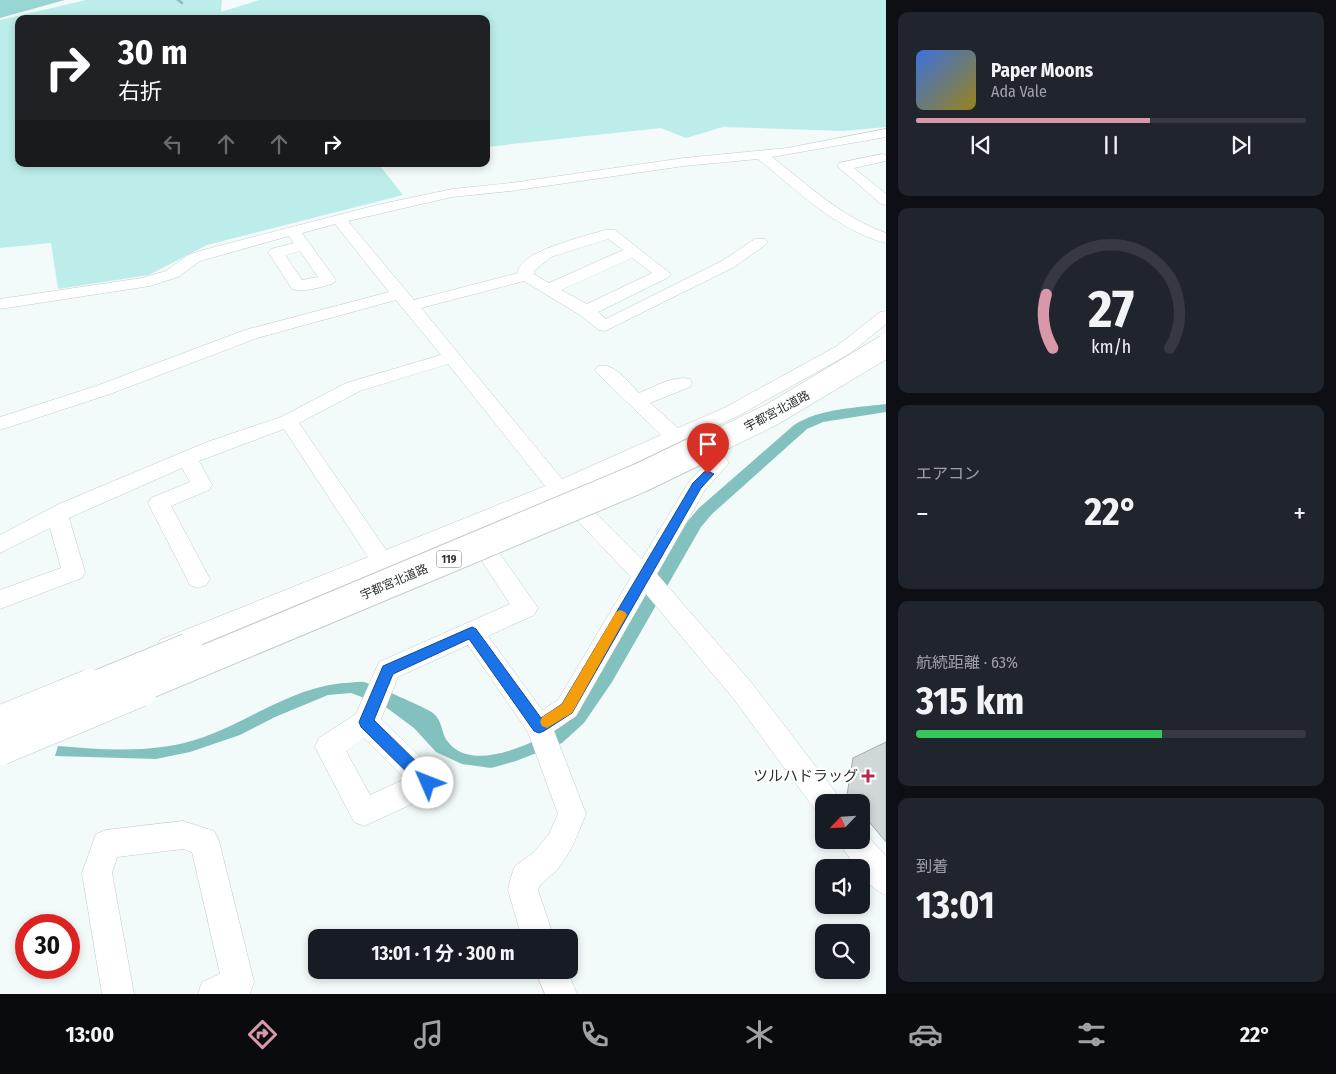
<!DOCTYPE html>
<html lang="ja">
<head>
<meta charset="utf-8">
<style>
	body { margin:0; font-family:"Fira Sans Condensed","Noto Sans JP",sans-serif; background:#20242c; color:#f1f3f6; height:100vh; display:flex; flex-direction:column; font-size:19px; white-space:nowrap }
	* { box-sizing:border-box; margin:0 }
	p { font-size:16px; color:#9ea1a6 }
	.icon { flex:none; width:28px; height:28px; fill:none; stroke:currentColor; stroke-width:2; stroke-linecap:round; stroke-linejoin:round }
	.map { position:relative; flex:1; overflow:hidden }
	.side { display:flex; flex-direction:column; gap:12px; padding:12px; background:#0d0f14; width:450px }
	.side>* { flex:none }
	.guide { position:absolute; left:15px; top:15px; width:475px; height:152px; border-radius:10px; box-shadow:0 2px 8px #0003; background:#202124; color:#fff; overflow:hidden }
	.needle { width:32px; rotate:245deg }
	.controls { position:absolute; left:815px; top:794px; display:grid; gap:10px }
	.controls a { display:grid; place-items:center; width:55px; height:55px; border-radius:10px; background:#171b24; box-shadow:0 2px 8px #0003; font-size:25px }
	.speed { position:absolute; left:15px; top:914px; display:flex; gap:10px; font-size:25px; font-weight:700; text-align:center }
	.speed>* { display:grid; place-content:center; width:65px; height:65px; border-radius:50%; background:#171b24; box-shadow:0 2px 8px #0003; line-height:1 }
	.speed .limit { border:8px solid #d22; background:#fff; color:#111 }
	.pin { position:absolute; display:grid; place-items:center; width:42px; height:42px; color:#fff; margin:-51px -21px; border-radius:50% 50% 50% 0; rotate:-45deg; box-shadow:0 0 5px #0007 }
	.pin .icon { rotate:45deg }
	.me { position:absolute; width:55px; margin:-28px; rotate:314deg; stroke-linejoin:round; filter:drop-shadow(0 0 4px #0008) }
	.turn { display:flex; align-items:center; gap:18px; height:105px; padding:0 20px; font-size:22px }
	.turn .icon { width:65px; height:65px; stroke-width:2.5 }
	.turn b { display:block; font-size:35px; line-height:42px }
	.lanes { display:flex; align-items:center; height:48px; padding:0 20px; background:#0003; justify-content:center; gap:25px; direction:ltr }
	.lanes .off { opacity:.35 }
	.big { font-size:38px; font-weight:700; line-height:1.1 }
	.side .tile { flex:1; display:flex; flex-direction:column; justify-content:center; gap:8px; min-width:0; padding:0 18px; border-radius:10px; background:#20242c }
	.side .dial { align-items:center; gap:0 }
	.dial svg { height:130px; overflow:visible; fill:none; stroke:#363941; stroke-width:7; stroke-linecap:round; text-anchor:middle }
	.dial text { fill:#f1f3f6; stroke:none }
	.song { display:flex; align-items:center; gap:15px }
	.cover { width:60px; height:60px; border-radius:8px; background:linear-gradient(135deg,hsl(220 70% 55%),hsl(50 70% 35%)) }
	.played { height:5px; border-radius:2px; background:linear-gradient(90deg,#d898aa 60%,#363941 60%) }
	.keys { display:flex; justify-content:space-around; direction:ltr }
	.heat { display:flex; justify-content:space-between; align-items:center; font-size:28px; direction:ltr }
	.charge { height:8px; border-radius:4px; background:linear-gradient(90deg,#34c759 63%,#363941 0) }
	.trip { position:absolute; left:308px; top:929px; width:270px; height:50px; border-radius:10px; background:#171b24; box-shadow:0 2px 8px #0003; font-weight:700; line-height:50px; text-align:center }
	.tabs { display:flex; height:80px; justify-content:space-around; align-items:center; background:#090b0e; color:#9ea1a6 }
	.tabs .icon { width:35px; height:35px }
	.tabs .on { color:#d898aa }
	.tabs b { font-size:22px; color:#f1f3f6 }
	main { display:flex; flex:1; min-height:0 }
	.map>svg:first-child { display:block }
</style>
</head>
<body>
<main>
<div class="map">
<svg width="886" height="994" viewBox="0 0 886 994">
	<rect width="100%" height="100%" fill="#f2fbfa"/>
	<path fill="#bcedea" d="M86 0H222L221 12 259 0H886V127L843 131 723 127 686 138 661 128 486 147V19H19V164H389L380 166 403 195 207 245 149 275 58 289 51 243 0 248V20Z"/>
	<path fill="#97d6d2" d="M0 0H65L0 18Z"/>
	<path fill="#82c1bd" d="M886 404V412L823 422 807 429 712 514 701 527 612 682 584 723 562 743 516 761 491 768 462 764 436 752 414 728 383 705 351 693 328 695 275 717 240 735 190 752 156 759 55 756 58 746C107 750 157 754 204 737 251 720 293 687 345 683 350 683 358 681 364 682 369 683 429 709 433 713 443 721 441 734 448 742 475 777 549 737 574 716L681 529 699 508 794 425C821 408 855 408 886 404Z"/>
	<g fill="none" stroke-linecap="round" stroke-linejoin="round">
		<path stroke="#82c1bd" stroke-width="2.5" d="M178 0 182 3"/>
	</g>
	<path fill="#cfd8d7" stroke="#a3acab" d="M886 742V842L861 812V802H853L847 795 853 758Z"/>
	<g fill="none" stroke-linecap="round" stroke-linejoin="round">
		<defs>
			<g id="minor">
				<path d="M886 129V137L772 157C808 185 843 218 886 233V243C836 230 797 190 758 159L684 166 511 191 452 197 348 221 414 300 518 273C518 251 587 236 605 230H615L671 274 669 277 598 312 606 319 722 261 755 239H765L768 242 765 245 734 267 605 331 599 330 580 315 524 281 421 308 562 479 661 435 598 374 595 370 598 366C614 362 628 382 639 393 654 387 674 375 690 379L692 383 690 387 650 403 678 428 724 408 837 346 880 312 886 311V324L849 354 738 416 574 491 642 559 690 480 707 463 700 455 703 450C715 447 723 453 729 463L705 490 657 574 751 682 836 793 840 802H824V815L816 811 733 698 646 594 576 716 554 731 586 814C578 833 572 851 559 867 554 875 540 881 538 890L554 938H522L508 890 511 877 515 866 533 853 549 834 558 814 528 732 468 645 398 677 381 719 438 774 442 783 438 792 364 826 354 822 315 747 319 738 356 714 379 662 510 604 481 560 484 554 492 551 500 554 538 608 534 615 488 636 542 710 558 700 631 577 556 498 178 654 169 657 160 654 157 647 160 640 368 557 284 429 199 461 212 485 209 490 171 506 210 579 206 585 198 588 190 585 148 503 151 498 190 482 182 468 69 518 85 572 82 578 0 609V590L61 568 50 528 0 553V535L59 504 207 442 281 417 346 383 441 355 396 300 257 338 110 394 0 430V417L96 386 245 330 389 292 335 224 302 233 336 280 334 283C321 287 305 293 292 289L268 252 271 249 294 243 289 236 200 261 178 277 150 286 0 309V299L142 278 166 271 188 255 207 249 377 205 452 189 511 183 684 158 787 148ZM608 239 623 250 549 283 534 274V271L551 257ZM300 251 318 277 302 280 285 255ZM632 258 652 273 587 304 561 290ZM448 364 545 486 386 550 299 423 360 391ZM364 738 405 779 370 795 346 751Z"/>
				<path d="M882 154 886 155V161L854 168 886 194V205L881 204 837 166 839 163Z"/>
				<path d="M183 821 214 831 219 841 254 982 250 994H198L202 982 220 974 192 852 183 849 117 857 112 873 134 994H102L82 873 96 834 106 830Z"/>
				<path d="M861 829 886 856V895C876 891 861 880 861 868H857L844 850 839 840H861Z"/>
				<path d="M535 970H567L577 994H545Z"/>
			</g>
		</defs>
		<use href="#minor" stroke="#c3cccb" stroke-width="1"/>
		<use href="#minor" fill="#fff" fill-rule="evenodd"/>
		<defs>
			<path id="highway-bridge-far2" d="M699 450 771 415 886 346"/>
			<g id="highway-bridge-far1">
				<path d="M88 689 188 648"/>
				<path d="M136 689 640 478 702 448"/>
			</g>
			<g id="highway-bridge">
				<path d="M0 725 91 688"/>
				<path d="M0 746 139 688"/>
			</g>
		</defs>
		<use href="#highway-bridge-far2" stroke="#c3cccb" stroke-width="24" stroke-linecap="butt"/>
		<use href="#highway-bridge-far1" stroke="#c3cccb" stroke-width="31" stroke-linecap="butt"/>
		<use href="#highway-bridge" stroke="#c3cccb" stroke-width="39" stroke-linecap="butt"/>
		<use href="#highway-bridge-far2" stroke="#fff" stroke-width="23"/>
		<use href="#highway-bridge-far1" stroke="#fff" stroke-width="29"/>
		<use href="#highway-bridge" stroke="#fff" stroke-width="38"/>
	</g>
	<path fill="#1a73e8" stroke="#114b97" d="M708 471 714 474 701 488 572 713 544 731 539 733 534 731 469 639 393 674 374 720 433 778 435 783 433 788 428 790 423 788 361 727 359 722 383 666 472 627 476 629 541 718 562 704 693 483 704 472Z"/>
	<path fill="#f59e0b" d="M620 610 625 612 627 615 572 713 547 728 542 726 540 722 542 717 562 704 616 612Z"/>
	<path fill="#b9284d" stroke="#fff" stroke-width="2" d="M865.5 768.5h5v5h5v5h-5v5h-5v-5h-5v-5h5z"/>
	<g text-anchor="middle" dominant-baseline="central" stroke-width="4.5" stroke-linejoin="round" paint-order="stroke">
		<rect fill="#fff" stroke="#6c6f6f" stroke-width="1" x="436.5" y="550.5" width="25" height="17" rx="4"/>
		<g font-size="11" font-weight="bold" fill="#2d3131">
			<text x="449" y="559">119</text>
		</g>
		<g font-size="12" fill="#2d3131" stroke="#fff">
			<text transform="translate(777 411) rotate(-28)">宇都宮北道路</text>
			<text transform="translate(394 582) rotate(-23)">宇都宮北道路</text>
		</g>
		<g font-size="15" fill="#2d3131" stroke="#fff" text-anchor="end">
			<text x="858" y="776">ツルハドラッグ</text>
		</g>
	</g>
</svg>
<div class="controls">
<a><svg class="needle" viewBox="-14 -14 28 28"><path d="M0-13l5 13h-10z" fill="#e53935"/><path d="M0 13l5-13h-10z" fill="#9ea1a6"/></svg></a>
<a><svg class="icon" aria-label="sound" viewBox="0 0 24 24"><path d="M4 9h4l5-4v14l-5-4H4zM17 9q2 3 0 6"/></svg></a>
<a><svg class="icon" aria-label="search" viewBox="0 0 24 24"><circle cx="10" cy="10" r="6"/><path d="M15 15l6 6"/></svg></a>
</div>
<div class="speed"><div class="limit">30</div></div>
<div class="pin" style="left:708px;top:474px;background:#d93025"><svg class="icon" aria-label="arrive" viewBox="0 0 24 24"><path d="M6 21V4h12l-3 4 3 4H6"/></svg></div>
<svg class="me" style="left:428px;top:783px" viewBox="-20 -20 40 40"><circle r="19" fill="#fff"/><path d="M0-13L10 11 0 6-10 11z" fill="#1a73e8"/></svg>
<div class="trip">13:01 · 1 分 · 300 m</div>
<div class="guide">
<div class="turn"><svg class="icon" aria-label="right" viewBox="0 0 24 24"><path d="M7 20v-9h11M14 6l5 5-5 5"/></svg><div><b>30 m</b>右折</div></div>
<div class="lanes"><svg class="icon off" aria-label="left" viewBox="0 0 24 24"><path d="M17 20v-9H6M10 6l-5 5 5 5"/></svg><svg class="icon off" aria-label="ahead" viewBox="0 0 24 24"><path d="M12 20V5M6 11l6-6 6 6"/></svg><svg class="icon off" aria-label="ahead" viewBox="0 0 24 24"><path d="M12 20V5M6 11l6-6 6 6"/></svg><svg class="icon" aria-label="right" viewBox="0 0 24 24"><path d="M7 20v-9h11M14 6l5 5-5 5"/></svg></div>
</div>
</div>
<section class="side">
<div class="tile">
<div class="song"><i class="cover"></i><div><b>Paper Moons</b><p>Ada Vale</p></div></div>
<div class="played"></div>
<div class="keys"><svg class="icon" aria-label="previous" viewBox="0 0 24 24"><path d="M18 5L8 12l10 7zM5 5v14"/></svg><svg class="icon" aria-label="pause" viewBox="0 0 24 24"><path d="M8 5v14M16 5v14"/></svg><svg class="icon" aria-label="next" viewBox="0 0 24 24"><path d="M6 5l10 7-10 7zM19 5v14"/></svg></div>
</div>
<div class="tile dial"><svg viewBox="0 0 100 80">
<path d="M14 69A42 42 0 1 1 86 69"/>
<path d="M14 69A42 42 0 0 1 10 36" stroke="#d898aa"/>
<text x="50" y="56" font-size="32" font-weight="700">27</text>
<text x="50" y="72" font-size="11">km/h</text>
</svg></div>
<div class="tile"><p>エアコン</p>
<div class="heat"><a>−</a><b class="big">22°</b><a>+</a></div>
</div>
<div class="tile"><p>航続距離 · 63%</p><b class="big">315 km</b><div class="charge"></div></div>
<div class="tile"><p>到着</p><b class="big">13:01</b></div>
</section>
</main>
<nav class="tabs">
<b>13:00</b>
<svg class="icon on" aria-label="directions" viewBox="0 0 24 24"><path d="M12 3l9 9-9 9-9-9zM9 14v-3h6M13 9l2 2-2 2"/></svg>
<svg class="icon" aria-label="music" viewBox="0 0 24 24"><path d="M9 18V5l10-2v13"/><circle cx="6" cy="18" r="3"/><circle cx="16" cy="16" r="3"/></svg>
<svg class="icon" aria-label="phone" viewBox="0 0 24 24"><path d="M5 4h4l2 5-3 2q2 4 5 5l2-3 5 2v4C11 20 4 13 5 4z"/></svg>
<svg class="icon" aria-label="climate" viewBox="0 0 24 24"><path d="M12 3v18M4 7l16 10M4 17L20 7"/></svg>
<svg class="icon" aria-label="car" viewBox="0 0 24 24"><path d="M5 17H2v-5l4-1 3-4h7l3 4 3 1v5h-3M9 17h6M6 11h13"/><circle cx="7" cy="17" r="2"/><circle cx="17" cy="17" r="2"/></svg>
<svg class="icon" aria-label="filters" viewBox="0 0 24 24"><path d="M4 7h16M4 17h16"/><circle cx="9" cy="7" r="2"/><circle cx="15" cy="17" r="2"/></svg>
<b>22°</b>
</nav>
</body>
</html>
